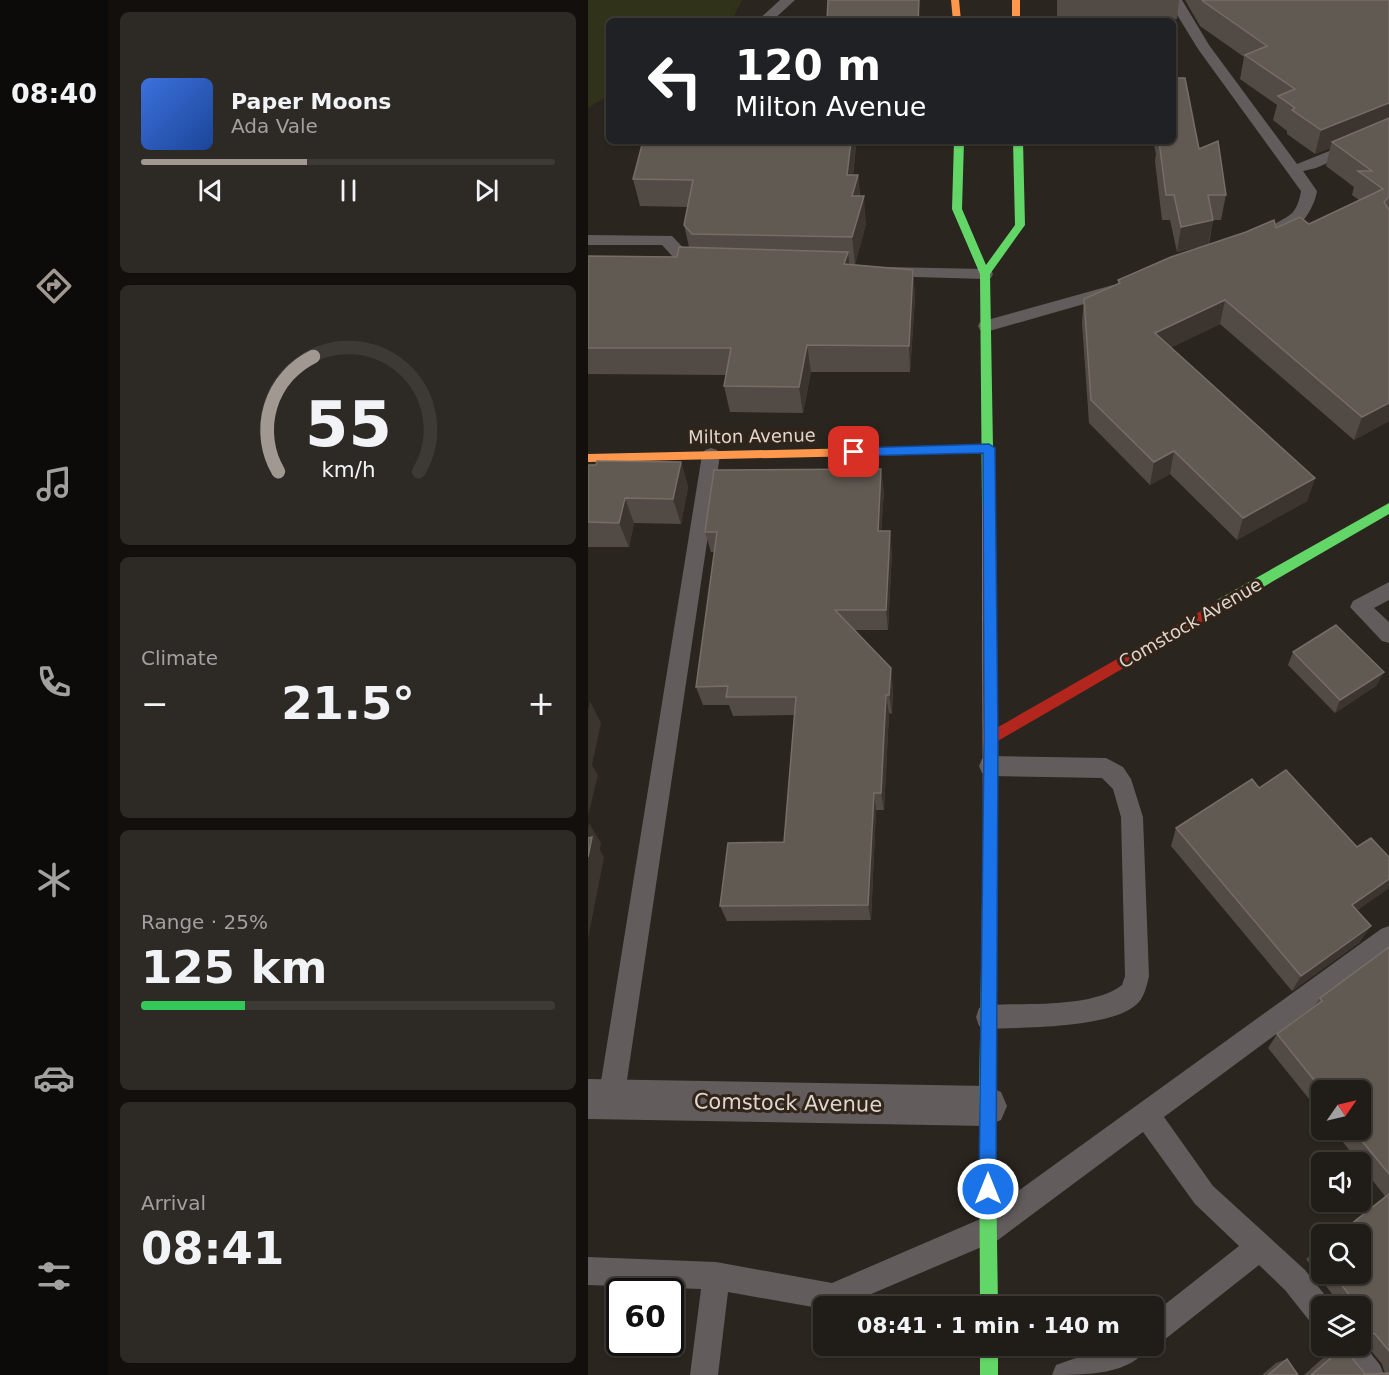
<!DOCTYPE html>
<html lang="en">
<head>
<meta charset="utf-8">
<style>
	body { margin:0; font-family:"DejaVu Sans",sans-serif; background:#2d2924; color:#f1f3f6; height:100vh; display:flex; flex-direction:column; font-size:22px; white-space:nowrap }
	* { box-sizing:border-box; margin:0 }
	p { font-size:20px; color:#a2a1a1 }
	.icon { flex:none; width:33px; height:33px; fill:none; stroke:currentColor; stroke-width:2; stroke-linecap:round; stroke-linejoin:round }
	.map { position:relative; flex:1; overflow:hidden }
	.details { display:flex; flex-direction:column; gap:12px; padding:12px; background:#120f0d; width:480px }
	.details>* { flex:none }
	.banner { position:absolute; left:18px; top:18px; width:570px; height:126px; border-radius:9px; box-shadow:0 2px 4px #0004,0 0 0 2px #3d3a36; background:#202124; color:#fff; overflow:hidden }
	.needle { width:39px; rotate:56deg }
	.buttons { position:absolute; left:723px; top:1080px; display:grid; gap:12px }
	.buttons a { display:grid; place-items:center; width:60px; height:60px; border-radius:9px; background:#201c17; box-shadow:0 2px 4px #0004,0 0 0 2px #3d3a36; font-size:30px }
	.speed { position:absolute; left:18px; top:1278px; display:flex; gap:12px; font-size:30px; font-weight:700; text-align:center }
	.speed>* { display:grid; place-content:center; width:78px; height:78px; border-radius:50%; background:#201c17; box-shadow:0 2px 4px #0004,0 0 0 2px #3d3a36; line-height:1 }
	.speed .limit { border:3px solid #111; border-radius:9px; background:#fff; color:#111 }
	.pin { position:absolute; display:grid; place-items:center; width:51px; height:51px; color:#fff; margin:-26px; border-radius:12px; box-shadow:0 3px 9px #0006 }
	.me { position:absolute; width:66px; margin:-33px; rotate:0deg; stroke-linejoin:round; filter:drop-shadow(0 0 4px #0008) }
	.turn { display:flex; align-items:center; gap:21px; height:126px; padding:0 30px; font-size:27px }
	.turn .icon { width:78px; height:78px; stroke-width:2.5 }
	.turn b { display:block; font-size:42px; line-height:51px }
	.big { font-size:45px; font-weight:700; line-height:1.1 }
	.details .widget { flex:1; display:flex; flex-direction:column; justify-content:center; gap:9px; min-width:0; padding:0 21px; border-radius:9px; background:#2d2924 }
	.details .dial { align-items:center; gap:0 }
	.dial svg { height:156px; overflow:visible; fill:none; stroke:#3d3a36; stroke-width:7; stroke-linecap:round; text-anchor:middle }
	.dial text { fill:#f1f3f6; stroke:none }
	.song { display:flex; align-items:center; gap:18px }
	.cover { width:72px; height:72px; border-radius:9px; background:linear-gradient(135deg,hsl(220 70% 55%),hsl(220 70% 35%)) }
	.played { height:6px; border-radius:3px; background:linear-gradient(90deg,#a09891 40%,#3d3a36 40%) }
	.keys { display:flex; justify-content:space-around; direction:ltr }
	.heat { display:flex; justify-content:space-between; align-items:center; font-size:33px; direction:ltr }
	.charge { height:9px; border-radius:4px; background:linear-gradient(90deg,#34c759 25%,#3d3a36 0) }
	.trip { position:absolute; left:225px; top:1296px; width:351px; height:60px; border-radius:9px; background:#201c17; box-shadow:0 2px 4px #0004,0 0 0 2px #3d3a36; font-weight:700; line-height:60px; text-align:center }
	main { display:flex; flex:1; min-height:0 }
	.menu { display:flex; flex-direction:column; width:108px; justify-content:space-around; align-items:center; background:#0d0b09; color:#a2a1a1 }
	.menu .icon { width:42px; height:42px }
	.menu .current { color:#a09891 }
	.menu b { font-size:27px; color:#f1f3f6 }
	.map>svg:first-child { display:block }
</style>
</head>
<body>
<main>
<nav class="menu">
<b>08:40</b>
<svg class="icon current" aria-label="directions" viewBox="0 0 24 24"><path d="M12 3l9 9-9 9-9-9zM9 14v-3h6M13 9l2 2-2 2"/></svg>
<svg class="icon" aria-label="music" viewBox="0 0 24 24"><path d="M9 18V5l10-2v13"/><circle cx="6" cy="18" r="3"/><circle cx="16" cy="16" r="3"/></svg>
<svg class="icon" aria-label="phone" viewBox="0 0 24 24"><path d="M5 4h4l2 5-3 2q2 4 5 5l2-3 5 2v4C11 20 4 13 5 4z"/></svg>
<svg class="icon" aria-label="climate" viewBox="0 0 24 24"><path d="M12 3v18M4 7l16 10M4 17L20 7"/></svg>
<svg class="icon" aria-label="car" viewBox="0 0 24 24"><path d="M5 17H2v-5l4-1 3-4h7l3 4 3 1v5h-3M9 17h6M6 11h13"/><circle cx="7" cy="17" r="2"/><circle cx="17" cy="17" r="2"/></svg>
<svg class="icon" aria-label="filters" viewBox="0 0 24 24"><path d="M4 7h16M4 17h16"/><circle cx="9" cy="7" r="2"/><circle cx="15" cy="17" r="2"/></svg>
</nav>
<section class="details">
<div class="widget">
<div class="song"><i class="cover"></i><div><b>Paper Moons</b><p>Ada Vale</p></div></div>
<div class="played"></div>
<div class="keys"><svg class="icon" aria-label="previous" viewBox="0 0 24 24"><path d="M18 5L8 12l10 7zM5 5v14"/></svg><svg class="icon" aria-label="pause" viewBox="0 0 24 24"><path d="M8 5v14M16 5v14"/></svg><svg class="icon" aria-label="next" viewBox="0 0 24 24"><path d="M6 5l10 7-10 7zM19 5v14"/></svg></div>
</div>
<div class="widget dial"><svg viewBox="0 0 100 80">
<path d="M14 69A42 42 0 1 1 86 69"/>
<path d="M14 69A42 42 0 0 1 32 10" stroke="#a09891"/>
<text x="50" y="56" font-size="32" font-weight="700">55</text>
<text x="50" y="72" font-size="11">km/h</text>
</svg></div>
<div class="widget"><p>Climate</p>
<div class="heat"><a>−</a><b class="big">21.5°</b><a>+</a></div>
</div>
<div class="widget"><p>Range · 25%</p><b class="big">125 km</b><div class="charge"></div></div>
<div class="widget"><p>Arrival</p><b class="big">08:41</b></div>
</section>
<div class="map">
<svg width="801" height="1375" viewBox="0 0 801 1375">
	<rect width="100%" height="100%" fill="#2b251f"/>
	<path fill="#30321a" d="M0 0H154L146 16 138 21H21V95L0 108Z"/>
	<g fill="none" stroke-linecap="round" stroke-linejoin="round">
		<g fill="#625c5c" fill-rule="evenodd">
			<path d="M192 0H207L184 21H169Z"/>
			<path d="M580 0H594L621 45 709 164 801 127V136L728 168 715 171 729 191C726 211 705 242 681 236L679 232C693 214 708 223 713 191L610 49Z"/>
			<path d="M0 235 84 236 110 263 117 264 119 268 117 272C98 277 86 257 74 245H0Z"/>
			<path d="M298 267 397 269 403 270 405 274 403 278 397 279 292 276 290 272 292 268Z"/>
			<path d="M525 285 531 286 533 290 531 294 398 332 392 330 390 326 392 322Z"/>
			<path d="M123 448 129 450 132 455 36 1100 32 1109 23 1113 14 1109 10 1100 114 455 117 450Z"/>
			<path d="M801 582V600L786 608 801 622V643L794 641 762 607 765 601Z"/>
			<path d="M402 756 518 758 535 767 543 779 555 817 561 976C559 984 557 995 551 1002 527 1029 435 1027 400 1029L391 1026 388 1017 391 1008 400 1005C437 1003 505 1008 534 985L537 976 533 817 525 789 514 778 402 776 394 773 391 766 394 759Z"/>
			<path d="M801 926V951L576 1117 625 1186 717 1270 744 1304 745 1306H734V1328L724 1324 697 1290 671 1265 576 1340 566 1344V1313L651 1246 607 1204 555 1132 410 1240 255 1306H236V1309L140 1292 130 1375H102L113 1289 0 1285V1257L128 1262 244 1283 390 1220 793 929Z"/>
			<path d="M772 1340 792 1365 796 1375H764L749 1356 745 1346H772Z"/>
			<path d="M522 1346H560C545 1375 496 1375 464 1375L468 1365Z"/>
		</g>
		<path fill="#625c5c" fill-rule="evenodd" d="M0 1079 399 1086 413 1092 419 1106 413 1120 399 1126 0 1119Z"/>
		<g fill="#63d668" fill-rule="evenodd">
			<path d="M366 141H376L374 209 398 265 427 225 425 141H435L437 225 402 274 406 505 400 510 394 505 392 274 364 209Z"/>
			<path d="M801 503V514L639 608H629L628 604 629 600Z"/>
			<path d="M402 829 407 831 409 836 407 1106 410 1306H392L391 1106 395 836 397 831Z"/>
			<rect x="392" y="1346" width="18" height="29"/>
		</g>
		<g fill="#ff974d" fill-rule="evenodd">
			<path d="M363 0H371L373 21H365Z"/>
			<rect x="424" y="0" width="8" height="21"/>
			<path d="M317 447 323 451 317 455 0 462V454Z"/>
			<path d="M400 500 406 505 409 836 407 841 402 843 397 841 395 836 394 505Z"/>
		</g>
		<g fill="#b3261e" fill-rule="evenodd">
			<path d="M401 445 407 449 401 453 317 455 311 451 317 447Z"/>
			<path d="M634 599 640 604 639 608 408 742 403 744 398 742 396 738 398 734Z"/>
		</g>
	</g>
	<g fill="#524a44">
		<path d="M469 0H591L589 19 491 18 490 16H469Z"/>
		<path d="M597 0H801V421L766 440 632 324 582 348 727 478 719 501 649 540 582 474 562 485 501 423 494 323 496 299 530 284V280L614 246 589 252 582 220H574L567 161 568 154 565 141H585L611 149 638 195 633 220H625L621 244 688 228 721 224 771 200 764 195 766 187 738 166 742 148 727 154 699 134V131L685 120 689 105 652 79 656 57 612 26Z"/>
		<path d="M55 141H268V146L265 175H270L272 196 278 224 267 264H261L325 270 327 297 322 372H223L215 413 142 412 136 386 138 375 0 374V256L89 257 101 247 96 225 100 207 52 206 45 179Z"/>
		<path d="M93 462 100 487 93 524 46 523 41 547H0V465Z"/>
		<path d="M296 490 293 531 304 551 300 630H266L305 687 304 714 301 713 296 810H288L283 920 139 921 132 906 196 842 206 715 145 716 141 705H115L108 687 127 552H123L117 532Z"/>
		<path d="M705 652 789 685 747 713 700 665Z"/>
		<path d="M671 788 801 888 769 910 772 942 704 991 583 846 588 828Z"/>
		<path d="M801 947V1375H716L744 1350 757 1346 760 1353 777 1374 797 1373 794 1364 776 1342 772 1343V1306H753L718 1259 734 1247V1274H772V1234H749L797 1196 772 1165V1162H771L745 1130H772L734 1090V1115L680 1048 689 1034 724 1009 732 998Z"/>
		<path d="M699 1359 710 1375H674L688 1363Z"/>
	</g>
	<g fill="#3c352f">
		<path d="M331 0 332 21H330Z"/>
		<path d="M801 103V122L744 142 742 148 727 154 733 130Z"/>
		<path d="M263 141H268V146L262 202 259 175Z"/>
		<path d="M270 175 272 203 264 196Z"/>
		<path d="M276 196 278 224 267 264 264 237Z"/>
		<path d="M625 220 620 245 589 252 593 227Z"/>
		<path d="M260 252 263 278 256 264Z"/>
		<path d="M325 270 327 297 322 372 321 346Z"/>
		<path d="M637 300 632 324 563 357 567 333Z"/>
		<path d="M219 345 223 372 215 413 211 387Z"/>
		<path d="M801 403V421L766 440 774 417Z"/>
		<path d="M586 451 582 474 562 485 566 462Z"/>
		<path d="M93 462 100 487 93 524 85 499Z"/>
		<path d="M293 469 296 490 292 551 290 531Z"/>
		<path d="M727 478 719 501 649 540 655 518Z"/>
		<path d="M37 498 46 523 41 547 31 523Z"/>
		<path d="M302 531 304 551 300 630 298 610Z"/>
		<path d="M303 668 305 687 304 714 301 695Z"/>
		<path d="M796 672 789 685 747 713 752 700Z"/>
		<path d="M298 695 301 713 296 810 293 793Z"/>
		<path d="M2 701 13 723 4 765 10 775 0 816V710Z"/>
		<path d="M286 793 288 810 283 920 280 905Z"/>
		<path d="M1 823 13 843 12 850 16 857 0 939V829Z"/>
		<path d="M801 879V888L754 921 764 905Z"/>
		<path d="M783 926 772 942 704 991 713 976Z"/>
	</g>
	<g fill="#615a52" stroke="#756d66" stroke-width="1.5">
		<path d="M240 0H331L330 21H239Z"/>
		<path d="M614 0H801V103L733 130 704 110 707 108 690 96 707 89 657 55 679 46 616 2Z"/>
		<path d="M585 78H597L611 149 630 141 638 195H620L625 220 593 227 586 195H578L571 141H585Z"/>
		<path d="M801 118V197L796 202 801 210V403L774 417 637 300 567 333 727 478 655 518 586 451 566 462 503 400 496 299 532 283 530 280 583 257 658 232 686 220 688 228 712 217 721 224 795 189 770 171H784L744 142Z"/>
		<path d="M55 141H263L259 175H270L264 196H276L264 237 104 234 96 225 105 180 45 179Z"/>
		<path d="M91 247 260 252 256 264 325 270 321 346 219 345 211 387 136 386 143 348H0V256L89 257Z"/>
		<path d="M9 461 93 462 85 499 37 498 31 523 0 522V465H8Z"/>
		<path d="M293 469 290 531H302L298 610H247L303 668 301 695H298L293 793H286L280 905 132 906 140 843 196 842 208 697H138L140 686 108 687 129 532H117L126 470Z"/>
		<path d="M748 625 796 672 752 700 705 652Z"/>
		<path d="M698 770 769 847 783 838 801 857V879L764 905 783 926 713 976 588 828 664 779 671 788Z"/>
		<path d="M4 837 0 857V838Z"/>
		<path d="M801 947V1174L765 1130H772V1090H734L689 1034 734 1001 732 998Z"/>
		<path d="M801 1194V1351L787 1334 784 1333 783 1339H772V1332L783 1324 772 1310V1306H770L745 1274H772V1234H751Z"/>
		<path d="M734 1248V1258L729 1252Z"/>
		<path d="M757 1346 760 1353 777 1374 801 1373V1375H723Z"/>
		<path d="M699 1359 710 1375H680Z"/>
	</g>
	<path fill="#1a73e8" stroke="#114b97" stroke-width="1.5" d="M401 444 407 448 410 738 408 1189 406 1195 400 1197 393 1195 391 1189 396 738 395 453 266 456 260 452 266 448Z"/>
	<g text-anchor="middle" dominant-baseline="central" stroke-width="6" stroke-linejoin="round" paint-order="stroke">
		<g font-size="18" fill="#dfd6cf" stroke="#312419">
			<text transform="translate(164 436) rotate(-1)">Milton Avenue</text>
			<text transform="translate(602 623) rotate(-30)">Comstock Avenue</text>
		</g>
		<g font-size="21" fill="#dfd6cf" stroke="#312419">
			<text transform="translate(200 1103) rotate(1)">Comstock Avenue</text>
		</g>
	</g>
</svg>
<div class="buttons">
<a><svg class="needle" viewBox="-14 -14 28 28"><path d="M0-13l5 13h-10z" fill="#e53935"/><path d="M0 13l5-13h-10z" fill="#a2a1a1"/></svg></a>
<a><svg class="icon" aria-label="sound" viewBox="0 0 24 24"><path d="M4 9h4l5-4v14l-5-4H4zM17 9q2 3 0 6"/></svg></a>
<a><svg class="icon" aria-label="search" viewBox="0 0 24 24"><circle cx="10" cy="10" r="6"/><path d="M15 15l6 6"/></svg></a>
<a><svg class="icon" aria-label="layers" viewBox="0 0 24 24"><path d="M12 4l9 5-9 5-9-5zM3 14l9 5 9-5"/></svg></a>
</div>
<div class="speed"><div class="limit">60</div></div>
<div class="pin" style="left:266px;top:452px;background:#d93025"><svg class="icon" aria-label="arrive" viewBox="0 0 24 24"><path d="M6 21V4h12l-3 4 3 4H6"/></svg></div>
<svg class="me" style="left:400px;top:1189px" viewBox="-20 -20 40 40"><circle r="17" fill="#1a73e8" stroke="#fff" stroke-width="3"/><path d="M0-11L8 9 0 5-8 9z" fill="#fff"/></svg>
<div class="trip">08:41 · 1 min · 140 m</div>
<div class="banner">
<div class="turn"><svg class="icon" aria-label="left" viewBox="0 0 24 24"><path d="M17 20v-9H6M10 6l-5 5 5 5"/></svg><div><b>120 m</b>Milton Avenue</div></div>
</div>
</div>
</main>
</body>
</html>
